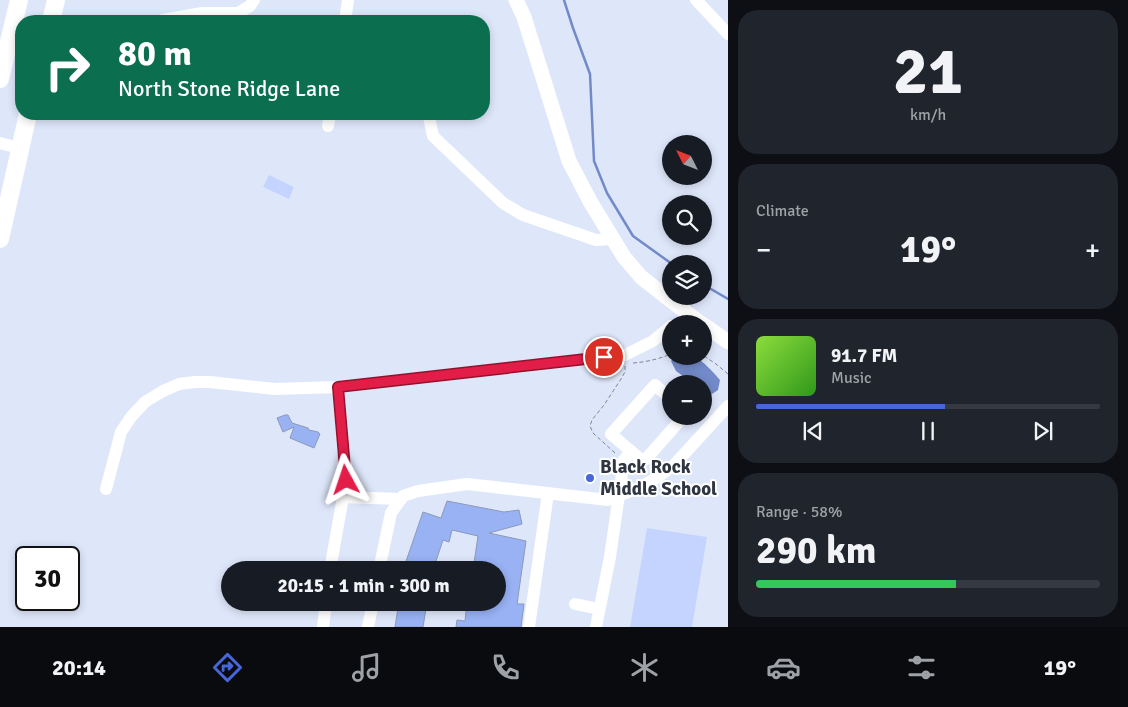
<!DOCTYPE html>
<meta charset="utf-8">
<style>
body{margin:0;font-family:Signika,sans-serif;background:#20242c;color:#f1f3f6;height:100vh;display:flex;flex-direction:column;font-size:19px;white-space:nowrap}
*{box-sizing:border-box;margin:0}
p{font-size:16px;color:#9ea1a6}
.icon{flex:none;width:28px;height:28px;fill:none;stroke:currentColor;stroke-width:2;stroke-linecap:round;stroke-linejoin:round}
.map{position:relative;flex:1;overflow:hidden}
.panel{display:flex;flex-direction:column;gap:10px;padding:10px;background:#0d0f14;width:400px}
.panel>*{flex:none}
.hud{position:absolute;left:15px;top:15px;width:475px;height:105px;border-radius:20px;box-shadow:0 2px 8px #0003;background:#0b6e4f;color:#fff;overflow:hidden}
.needle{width:32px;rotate:312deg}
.tools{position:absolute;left:662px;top:135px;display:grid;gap:10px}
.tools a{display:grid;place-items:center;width:50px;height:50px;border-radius:50%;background:#171b24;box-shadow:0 2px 8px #0003;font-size:25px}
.speed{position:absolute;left:15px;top:546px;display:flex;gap:10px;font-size:25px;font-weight:700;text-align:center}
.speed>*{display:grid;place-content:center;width:65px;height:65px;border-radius:50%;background:#171b24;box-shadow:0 2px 8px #0003;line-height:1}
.speed .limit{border:2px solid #111;border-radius:8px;background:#fff;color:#111}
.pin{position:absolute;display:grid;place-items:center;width:42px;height:42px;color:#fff;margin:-21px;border:2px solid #fff;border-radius:50%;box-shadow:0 1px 5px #0007}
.me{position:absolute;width:55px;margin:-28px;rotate:355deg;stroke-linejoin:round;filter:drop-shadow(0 0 4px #0008)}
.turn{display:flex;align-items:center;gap:18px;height:105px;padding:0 20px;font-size:22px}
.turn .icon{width:65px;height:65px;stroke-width:2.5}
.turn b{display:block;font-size:35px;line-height:42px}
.big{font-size:38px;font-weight:700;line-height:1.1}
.panel .widget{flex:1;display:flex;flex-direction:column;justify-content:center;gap:8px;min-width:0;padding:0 18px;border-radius:20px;background:#20242c}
.panel .dial{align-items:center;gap:0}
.dial b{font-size:65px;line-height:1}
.song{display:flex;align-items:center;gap:15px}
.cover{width:60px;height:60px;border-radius:8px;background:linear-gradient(135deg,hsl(90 70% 55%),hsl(110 70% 35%))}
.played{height:5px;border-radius:2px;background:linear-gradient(90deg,#4666d9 55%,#363941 55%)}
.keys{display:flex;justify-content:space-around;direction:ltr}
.heat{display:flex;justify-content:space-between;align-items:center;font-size:28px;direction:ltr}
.charge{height:8px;border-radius:4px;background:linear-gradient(90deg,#34c759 58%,#363941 0)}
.trip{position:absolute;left:221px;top:561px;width:285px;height:50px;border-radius:25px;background:#171b24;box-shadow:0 2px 8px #0003;font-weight:700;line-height:50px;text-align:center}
.tabs{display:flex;height:80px;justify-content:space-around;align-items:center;background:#090b0e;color:#9ea1a6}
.tabs .icon{width:35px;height:35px}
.tabs .selected{color:#4666d9}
.tabs b{font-size:22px;color:#f1f3f6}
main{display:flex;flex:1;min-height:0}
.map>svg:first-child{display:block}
</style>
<main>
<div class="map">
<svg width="728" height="627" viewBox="0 0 728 627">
<rect width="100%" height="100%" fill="#dee7fa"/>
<g fill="#c4d4fe">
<path d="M269,175l25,12 -5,12 -26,-12z"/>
<path d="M647,528l60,9 -15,90h-62z"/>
</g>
<path fill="#728ac9" d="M675,356c5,0 12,-1 17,0 9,2 22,17 28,24l-2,10 -9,6 -5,-4v-8h-10l-18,-13 -5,-10z"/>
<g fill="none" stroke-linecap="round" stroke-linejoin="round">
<g stroke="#728ac9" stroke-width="2.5">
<path d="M564,0l9,28 17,46 4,87 13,32 26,43 39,28"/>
<path d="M704,285l24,14"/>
</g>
</g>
<g fill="#98b2f4" stroke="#8c99b7">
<path d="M285,415h3l4,8 16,5 1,2 9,2 2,2 -6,14 -24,-10 4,-11 -11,5 -6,-14z"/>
<path d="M447,501l57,11 15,-2 3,14 -33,9 37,8 -9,63h7l-3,23h-65l1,-7 8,1 2,-19h31v-32h-25l5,-34 -26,-6 -3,12 -6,-2 -10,30h-30l20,-58 18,6z"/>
<path d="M399,602h28l-4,25h-28z"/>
</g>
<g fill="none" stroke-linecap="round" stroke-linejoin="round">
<g stroke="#7f8695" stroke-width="1" stroke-dasharray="4 2.5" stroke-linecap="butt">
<path d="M704,356l12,8 12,10"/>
<path d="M633,363c13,-1 26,-4 38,-9"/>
<path d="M615,453l-22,-20 -3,-7 2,-6 12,-15 17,-26 4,-7v-7"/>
</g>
<g stroke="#fff" stroke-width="12">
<path d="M696,0l32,34"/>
<path d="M159,21l4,-1 39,-7h36l12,-7 4,-6"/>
<path d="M345,21l3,-21"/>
<path d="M430,114l-1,3 4,19 70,67 20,12 73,25 16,-1"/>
<path d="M328,126l2,-12"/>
<path d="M0,143l19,5"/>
<path d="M671,399l-16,-14 -44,49 29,25h6l38,-43"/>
<path d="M106,489l15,-57 10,-15 14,-15 18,-11 16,-7 16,-2h15l65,7 63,-2 287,-32 28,-14 18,-15"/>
<path d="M343,497l58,2"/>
<path d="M330,570l16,-90 -8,-93"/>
<path d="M379,570l12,-57 12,-17 15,-5 49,-7 141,16 33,-13 17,-10 16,-12 54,-59"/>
<path d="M575,604l24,5"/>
<path d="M323,627l3,-25"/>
<path d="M368,627l5,-25"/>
<path d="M529,627l19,-134"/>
<path d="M596,627l14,-70 14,-97 7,-9"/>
</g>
<g stroke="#fff" stroke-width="15">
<path d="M516,0l8,17 45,144 22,42 33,54 17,20 46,36 15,11"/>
<path d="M704,325l24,17"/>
</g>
<g stroke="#fff" stroke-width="18">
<path d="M51,21l5,-21"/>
<path d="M0,79l19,-79"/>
<path d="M0,239l28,-125"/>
</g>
</g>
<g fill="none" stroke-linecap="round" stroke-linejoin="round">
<g stroke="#92132f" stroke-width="12">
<path id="route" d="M346,480l-8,-93 266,-30"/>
</g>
<use href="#route" stroke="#e11d48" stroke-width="9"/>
</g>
<circle fill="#4666d9" stroke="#fff" stroke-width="2" cx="590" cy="478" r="5"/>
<g text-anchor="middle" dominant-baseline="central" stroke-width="4" stroke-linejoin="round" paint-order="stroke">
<g font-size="19" font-weight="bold" fill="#303542" stroke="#fff" text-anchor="start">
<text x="600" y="467">Black Rock<tspan x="600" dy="22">Middle School</tspan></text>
</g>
</g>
</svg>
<div class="tools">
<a><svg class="needle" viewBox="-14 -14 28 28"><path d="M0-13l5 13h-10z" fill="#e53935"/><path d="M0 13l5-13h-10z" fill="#9ea1a6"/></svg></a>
<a><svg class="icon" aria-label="search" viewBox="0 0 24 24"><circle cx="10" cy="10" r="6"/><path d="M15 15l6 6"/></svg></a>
<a><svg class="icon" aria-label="layers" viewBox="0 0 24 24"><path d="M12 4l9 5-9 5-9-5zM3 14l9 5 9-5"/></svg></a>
<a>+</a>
<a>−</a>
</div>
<div class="speed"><div class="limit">30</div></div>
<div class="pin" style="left:604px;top:357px;background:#d93025"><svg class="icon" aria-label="arrive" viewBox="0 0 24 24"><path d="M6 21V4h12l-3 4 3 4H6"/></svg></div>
<svg class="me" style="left:346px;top:480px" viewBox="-20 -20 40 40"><path d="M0-17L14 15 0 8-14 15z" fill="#e11d48" stroke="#fff" stroke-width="4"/></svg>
<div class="trip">20:15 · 1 min · 300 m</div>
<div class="hud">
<div class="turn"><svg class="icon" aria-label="right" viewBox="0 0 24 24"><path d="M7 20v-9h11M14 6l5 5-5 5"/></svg><div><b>80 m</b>North Stone Ridge Lane</div></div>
</div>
</div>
<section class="panel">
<div class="widget dial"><b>21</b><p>km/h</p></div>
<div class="widget"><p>Climate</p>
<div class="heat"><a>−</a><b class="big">19°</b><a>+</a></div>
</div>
<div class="widget">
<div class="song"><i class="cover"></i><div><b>91.7 FM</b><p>Music</p></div></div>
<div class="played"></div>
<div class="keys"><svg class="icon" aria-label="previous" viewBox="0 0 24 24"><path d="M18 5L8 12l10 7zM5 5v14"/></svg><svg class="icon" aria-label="pause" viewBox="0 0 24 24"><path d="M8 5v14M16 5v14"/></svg><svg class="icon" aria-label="next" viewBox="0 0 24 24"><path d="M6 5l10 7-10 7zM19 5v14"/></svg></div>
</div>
<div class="widget"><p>Range · 58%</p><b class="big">290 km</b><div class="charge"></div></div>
</section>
</main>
<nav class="tabs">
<b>20:14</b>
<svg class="icon selected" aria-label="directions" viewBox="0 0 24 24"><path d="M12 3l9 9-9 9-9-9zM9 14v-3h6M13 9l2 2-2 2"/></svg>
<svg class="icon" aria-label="music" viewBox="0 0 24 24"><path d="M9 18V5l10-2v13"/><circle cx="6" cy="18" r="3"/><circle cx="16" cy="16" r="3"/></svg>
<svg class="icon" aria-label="phone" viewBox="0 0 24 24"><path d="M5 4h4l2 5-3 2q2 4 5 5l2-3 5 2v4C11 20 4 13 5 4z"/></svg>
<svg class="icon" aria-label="climate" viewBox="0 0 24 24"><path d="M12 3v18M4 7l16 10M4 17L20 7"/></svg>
<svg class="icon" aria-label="car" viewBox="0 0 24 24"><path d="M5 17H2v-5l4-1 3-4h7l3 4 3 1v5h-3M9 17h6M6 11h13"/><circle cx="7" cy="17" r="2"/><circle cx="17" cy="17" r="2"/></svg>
<svg class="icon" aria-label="filters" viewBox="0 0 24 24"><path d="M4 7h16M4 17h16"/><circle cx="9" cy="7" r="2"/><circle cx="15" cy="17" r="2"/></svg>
<b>19°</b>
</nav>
